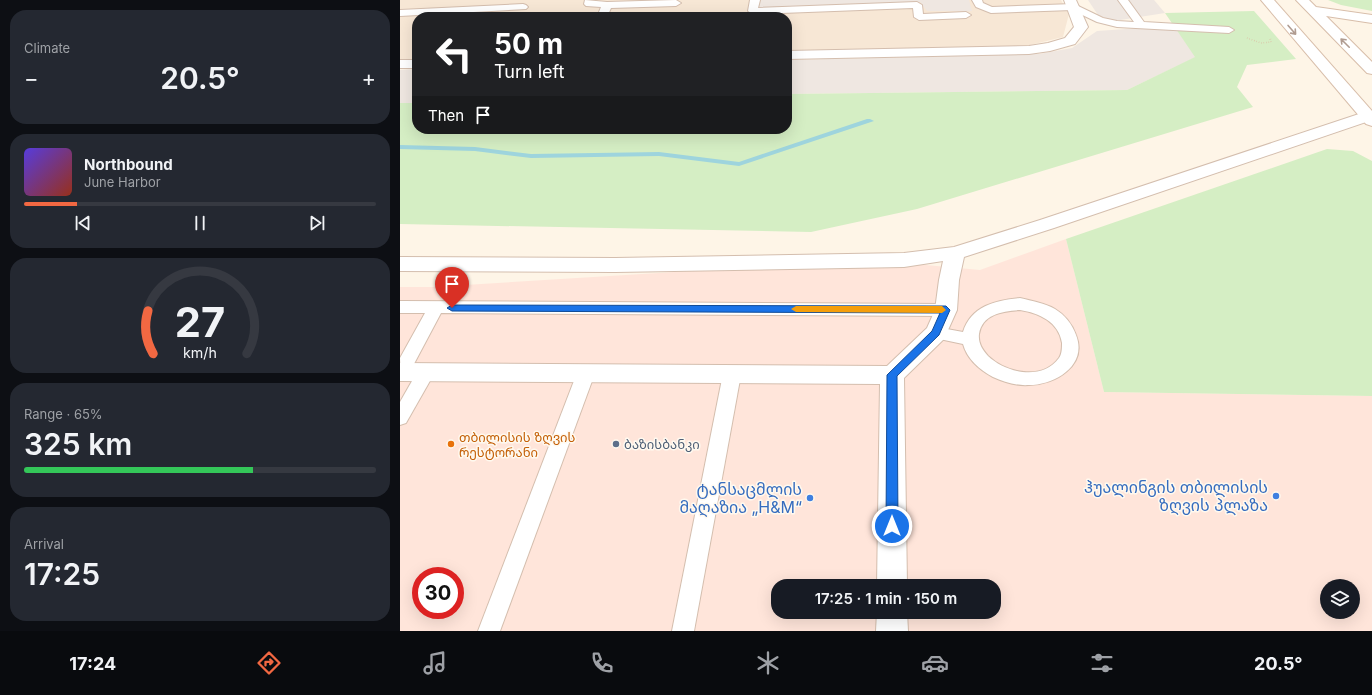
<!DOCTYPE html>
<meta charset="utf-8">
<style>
body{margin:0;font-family:Inter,"Noto Sans Georgian",sans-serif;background:#242831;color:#f1f3f6;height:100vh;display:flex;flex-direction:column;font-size:15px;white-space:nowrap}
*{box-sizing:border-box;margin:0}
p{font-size:13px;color:#9ea1a6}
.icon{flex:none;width:22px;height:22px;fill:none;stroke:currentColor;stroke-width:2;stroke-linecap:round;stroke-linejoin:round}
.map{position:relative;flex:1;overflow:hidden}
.details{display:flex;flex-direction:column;gap:10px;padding:10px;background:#0d0f14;width:400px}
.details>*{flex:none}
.hud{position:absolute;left:12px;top:12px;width:380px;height:122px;border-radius:16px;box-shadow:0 4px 16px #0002;background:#202124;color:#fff;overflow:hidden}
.buttons{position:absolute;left:920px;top:579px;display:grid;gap:8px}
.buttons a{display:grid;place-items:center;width:40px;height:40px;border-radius:50%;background:#171b24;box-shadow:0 4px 16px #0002;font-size:20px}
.speed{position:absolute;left:12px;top:567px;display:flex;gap:8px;font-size:20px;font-weight:700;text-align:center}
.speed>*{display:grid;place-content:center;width:52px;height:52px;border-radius:50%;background:#171b24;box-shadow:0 4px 16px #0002;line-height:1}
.speed .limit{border:6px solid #d22;background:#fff;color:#111}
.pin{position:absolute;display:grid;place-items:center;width:34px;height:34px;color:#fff;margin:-41px -17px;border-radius:50% 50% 50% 0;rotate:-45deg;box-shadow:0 0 4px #0007}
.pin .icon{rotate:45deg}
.me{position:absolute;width:44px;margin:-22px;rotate:0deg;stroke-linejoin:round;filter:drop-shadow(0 0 3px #0008)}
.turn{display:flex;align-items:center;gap:14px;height:84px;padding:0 16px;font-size:18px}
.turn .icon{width:52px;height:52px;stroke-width:2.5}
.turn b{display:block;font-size:28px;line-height:34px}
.then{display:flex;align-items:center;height:38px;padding:0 16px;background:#0003;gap:8px;font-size:15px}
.big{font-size:30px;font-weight:600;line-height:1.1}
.details .widget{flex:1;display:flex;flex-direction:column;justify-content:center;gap:6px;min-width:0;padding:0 14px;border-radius:16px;background:#242831}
.details .dial{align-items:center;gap:0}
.dial svg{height:104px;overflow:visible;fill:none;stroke:#363941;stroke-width:7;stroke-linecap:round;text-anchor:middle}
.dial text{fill:#f1f3f6;stroke:none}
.song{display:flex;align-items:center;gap:12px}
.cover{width:48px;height:48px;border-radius:6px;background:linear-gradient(135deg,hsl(250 70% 55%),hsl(10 70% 35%))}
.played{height:4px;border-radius:2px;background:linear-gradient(90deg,#f26842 15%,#363941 15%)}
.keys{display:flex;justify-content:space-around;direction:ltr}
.heat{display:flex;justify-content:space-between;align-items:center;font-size:22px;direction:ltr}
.charge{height:6px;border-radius:3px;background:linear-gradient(90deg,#34c759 65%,#363941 0)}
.trip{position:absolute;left:371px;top:579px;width:230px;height:40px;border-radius:16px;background:#171b24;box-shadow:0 4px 16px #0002;font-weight:600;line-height:40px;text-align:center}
.tabs{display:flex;height:64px;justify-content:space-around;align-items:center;background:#090b0e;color:#9ea1a6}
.tabs .icon{width:28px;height:28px}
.tabs .on{color:#f26842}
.tabs b{font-size:18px;color:#f1f3f6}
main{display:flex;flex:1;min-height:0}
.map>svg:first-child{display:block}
</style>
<main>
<section class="details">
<div class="widget"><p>Climate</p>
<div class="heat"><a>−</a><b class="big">20.5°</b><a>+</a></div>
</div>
<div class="widget">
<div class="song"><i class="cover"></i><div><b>Northbound</b><p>June Harbor</p></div></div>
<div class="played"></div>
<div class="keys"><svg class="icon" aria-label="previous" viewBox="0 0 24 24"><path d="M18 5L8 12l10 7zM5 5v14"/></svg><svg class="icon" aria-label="pause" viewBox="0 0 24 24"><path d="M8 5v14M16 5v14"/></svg><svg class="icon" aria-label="next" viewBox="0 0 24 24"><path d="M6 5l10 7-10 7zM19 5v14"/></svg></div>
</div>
<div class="widget dial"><svg viewBox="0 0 100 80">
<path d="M14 69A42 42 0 1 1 86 69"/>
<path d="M14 69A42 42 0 0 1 10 36" stroke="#f26842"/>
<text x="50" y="56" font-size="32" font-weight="700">27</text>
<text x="50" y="72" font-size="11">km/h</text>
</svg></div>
<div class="widget"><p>Range · 65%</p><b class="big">325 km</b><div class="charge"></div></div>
<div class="widget"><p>Arrival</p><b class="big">17:25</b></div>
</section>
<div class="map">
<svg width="972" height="631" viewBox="0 0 972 631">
<rect width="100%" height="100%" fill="#fef5e7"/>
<path fill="#f7e7d5" d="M0,0h661l8,14 -6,23 -41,10 -235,5v-35h-370v42h-17z"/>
<path fill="#ffe5da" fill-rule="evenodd" d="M666,239l38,153 268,4v235h-972v-344h32l439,-27 109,10zM21,576h34v34h-34zM378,586h216v26h-216zM927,586h26v26h-26z"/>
<g fill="#efe7e1">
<path d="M358,0h211l3,11h-45l-7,-9 -162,7z"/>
<path d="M688,0h66l11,13 -51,8 -16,-6z"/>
<path d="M755,27l21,2 20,28 -69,33 -340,4v-34l252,-6 33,-6 25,-17z"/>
<path d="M17,69v34h-17v-33z"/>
</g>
<g fill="#d5eec4">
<path d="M928,0h44v11l-31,-6z"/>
<path d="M854,11l42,48 -49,6 -10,22 16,20 -336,102 -106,23 -411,-8v-121h17v26h370v-35l340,-4 68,-33 -30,-44z"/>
<path d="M927,149l26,2 19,10v235l-268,-4 -38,-153z"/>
</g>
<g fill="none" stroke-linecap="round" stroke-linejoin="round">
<path fill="#9ed4dd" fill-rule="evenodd" d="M467,119h3l4,2 -135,45 -80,-10 -128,2 -56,-7 -75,-2v-4l75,2 56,7 128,-2 80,10z"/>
<g stroke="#d4beae" stroke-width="2">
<g id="lane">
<path d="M185,0l22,2 69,-2 5,3 -5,3 -65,2 -4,9h-10l4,-10 -15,-1 -2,-2z"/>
<path d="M350,0h10l-2,8 159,-6 5,3 1,9 43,-2 5,3 -5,3 -47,2 -5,-3 -1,-9 -160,6 -5,-3z"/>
<path d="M572,0h10l1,3 9,4 82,-3 29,14 14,3 17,1 -16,-22h10l16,22 85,5 5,3 -5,3 -112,-6 -20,-5 -25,-12 -81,3 -15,-6z"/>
<path d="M123,4l3,1 2,2 -2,2 -126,7v-6z"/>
<path d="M620,298c12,3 25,5 35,11 10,6 17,15 21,26 12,30 -21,50 -47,50 -12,1 -25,-3 -36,-8 -13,-7 -26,-18 -30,-33l-33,-7 -2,-4 2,-4 6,-2 27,5c8,-26 33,-32 57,-34zM620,310c19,3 39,12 42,33 0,5 0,11 -3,15 -17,23 -53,15 -71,-2 -6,-7 -10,-13 -9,-22 3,-20 24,-23 41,-24z"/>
<path d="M0,301l546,3 6,2 2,4 -2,4 -6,2 -505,-3 -34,64 -6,2 -1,-21 25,-45h-25z"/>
<path d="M26,365l6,2 3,5 -29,51 -6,2v-23l20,-35z"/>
<path d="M186,366l6,2 3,5 -95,258h-22l99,-258 3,-5z"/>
<path d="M332,367l6,2 3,5 -47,257h-22l51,-257 3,-5z"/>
</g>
</g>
<g stroke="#d4beae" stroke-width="2">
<g id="street">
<path d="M664,0h12l12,27 -13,17 -25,7 -21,3 -242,5v-8l242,-5 19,-3 17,-5 9,-11z"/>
<rect x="0" y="60" width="17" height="8"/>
<path d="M968,111l4,1v8l-318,108 -90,29 -5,23 -2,30 -13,29 -40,39 3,208h-30l3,-202 -480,-3v-18l487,3 40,-38 8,-18 4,-30 4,-19 -39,6 -289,5 -215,-1v-14l215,1 289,-5 50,-6 86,-27z"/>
<path d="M477,612h30l1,19h-32z"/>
</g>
</g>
<g stroke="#d8beaa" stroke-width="2">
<g id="secondary">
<path d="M861,0h13l98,111v15l-6,-2z"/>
<path d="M896,0h13l7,7 56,8v8l-46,-7 46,46v12l-5,-1z"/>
</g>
</g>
<path stroke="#dcb69e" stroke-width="1.5" stroke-dasharray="0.5 2" stroke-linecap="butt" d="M847,38l14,5 10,-1 -1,-3h2"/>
<use href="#lane" fill="#fff" fill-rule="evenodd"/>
<use href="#street" fill="#fff" fill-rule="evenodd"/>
<use href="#secondary" fill="#fff" fill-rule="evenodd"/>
</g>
<defs><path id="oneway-shaft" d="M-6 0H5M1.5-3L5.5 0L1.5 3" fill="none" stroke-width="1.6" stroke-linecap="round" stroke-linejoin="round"/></defs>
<g stroke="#b09c91">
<use href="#oneway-shaft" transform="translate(892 30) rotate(49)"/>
<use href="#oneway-shaft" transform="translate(945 43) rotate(-135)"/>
</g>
<path fill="#1a73e8" stroke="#114b97" d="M52,305l494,1 4,4 -11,25 -42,41 1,150 -2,3 -4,2 -4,-2 -2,-3 1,-151 45,-44 8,-18 -488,-2 -5,-3z"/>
<path fill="#f59e0b" d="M396,306h146l4,4 -4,3 -146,-1 -5,-3z"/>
<circle fill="#e8710a" stroke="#fff9ef" stroke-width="1.5" cx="51" cy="444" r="4"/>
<circle fill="#5c6f8a" stroke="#fff9ef" stroke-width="1.5" cx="216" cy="444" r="4"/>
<g fill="#3f7fe0" stroke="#fff9ef" stroke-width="1.5">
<circle cx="876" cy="496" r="4"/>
<circle cx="410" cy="498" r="4"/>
</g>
<g text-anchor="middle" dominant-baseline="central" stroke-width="3" stroke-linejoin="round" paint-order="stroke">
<g font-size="13" fill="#c56008" stroke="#fff9ef" text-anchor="start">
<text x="59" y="437">თბილისის ზღვის<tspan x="59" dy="15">რესტორანი</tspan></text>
</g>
<g font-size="13" fill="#4e5e75" stroke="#fff9ef" text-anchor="start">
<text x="224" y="444">ბაზისბანკი</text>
</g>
<g font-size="16" fill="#366cbe" stroke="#fff9ef" text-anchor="end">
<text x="868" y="487">ჰუალინგის თბილისის<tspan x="868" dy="18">ზღვის პლაზა</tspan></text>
<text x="402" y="489">ტანსაცმლის<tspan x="402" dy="18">მაღაზია „H&amp;M“</tspan></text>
</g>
</g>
</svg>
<div class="buttons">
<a><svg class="icon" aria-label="layers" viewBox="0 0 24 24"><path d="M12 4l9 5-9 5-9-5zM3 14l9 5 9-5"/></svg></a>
</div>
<div class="speed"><div class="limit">30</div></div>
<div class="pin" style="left:52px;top:308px;background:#d93025"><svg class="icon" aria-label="arrive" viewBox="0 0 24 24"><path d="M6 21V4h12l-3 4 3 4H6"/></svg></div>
<svg class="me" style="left:492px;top:526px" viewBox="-20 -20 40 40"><circle r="17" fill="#1a73e8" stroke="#fff" stroke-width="3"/><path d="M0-11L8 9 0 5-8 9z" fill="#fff"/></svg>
<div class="trip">17:25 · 1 min · 150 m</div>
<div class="hud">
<div class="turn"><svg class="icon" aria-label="left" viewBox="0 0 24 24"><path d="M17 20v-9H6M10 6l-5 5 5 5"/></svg><div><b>50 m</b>Turn left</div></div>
<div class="then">Then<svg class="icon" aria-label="arrive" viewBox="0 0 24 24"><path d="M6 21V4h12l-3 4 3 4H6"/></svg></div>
</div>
</div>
</main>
<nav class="tabs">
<b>17:24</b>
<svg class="icon on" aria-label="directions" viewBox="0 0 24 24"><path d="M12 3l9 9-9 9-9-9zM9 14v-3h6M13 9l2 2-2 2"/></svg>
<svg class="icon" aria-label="music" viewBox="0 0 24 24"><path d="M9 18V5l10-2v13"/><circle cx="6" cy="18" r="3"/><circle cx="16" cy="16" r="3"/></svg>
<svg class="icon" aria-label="phone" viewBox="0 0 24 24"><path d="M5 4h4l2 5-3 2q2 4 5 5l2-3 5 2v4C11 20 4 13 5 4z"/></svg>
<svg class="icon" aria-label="climate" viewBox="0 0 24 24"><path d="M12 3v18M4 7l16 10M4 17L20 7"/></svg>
<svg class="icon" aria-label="car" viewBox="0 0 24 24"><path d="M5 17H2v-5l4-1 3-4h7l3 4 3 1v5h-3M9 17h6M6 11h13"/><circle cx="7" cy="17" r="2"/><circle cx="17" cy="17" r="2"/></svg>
<svg class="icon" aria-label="filters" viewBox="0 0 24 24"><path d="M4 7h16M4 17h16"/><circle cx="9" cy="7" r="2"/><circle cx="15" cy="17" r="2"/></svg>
<b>20.5°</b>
</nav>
